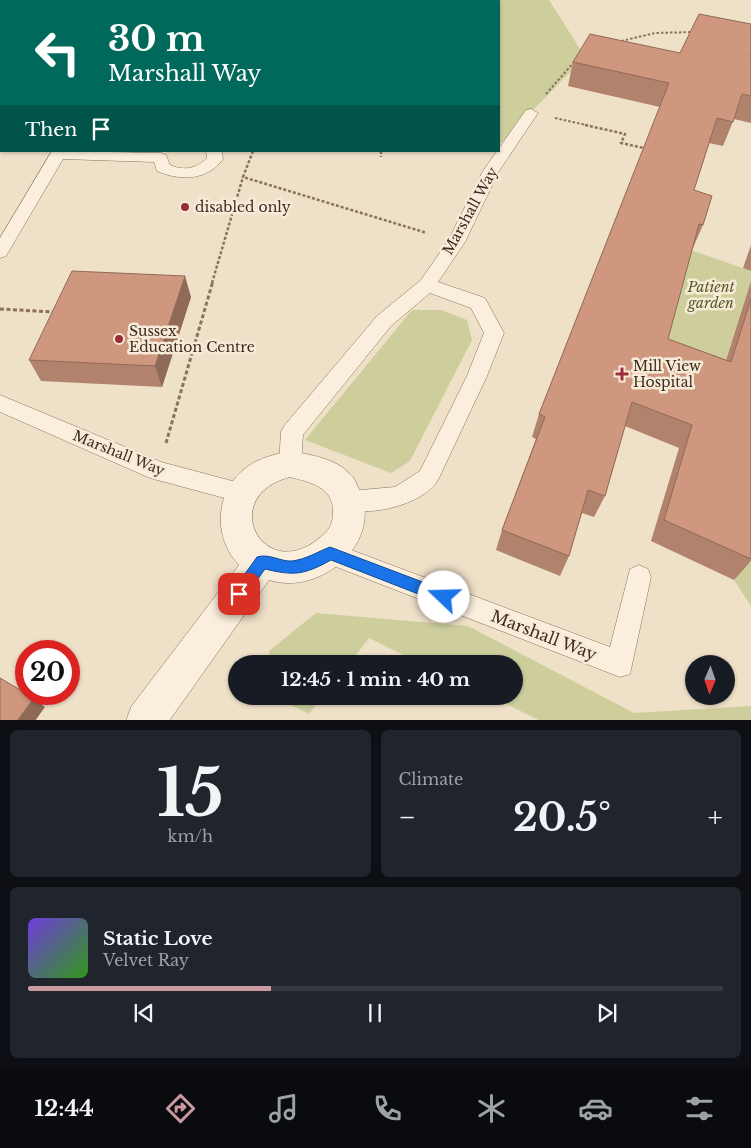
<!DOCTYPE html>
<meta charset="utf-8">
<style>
body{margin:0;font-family:"Libre Baskerville",serif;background:#20242c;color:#f1f3f6;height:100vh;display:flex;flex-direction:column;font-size:19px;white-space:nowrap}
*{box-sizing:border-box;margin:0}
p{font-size:16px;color:#9ea1a6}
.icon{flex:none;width:28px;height:28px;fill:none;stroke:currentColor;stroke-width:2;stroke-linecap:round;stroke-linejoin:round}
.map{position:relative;height:720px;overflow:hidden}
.details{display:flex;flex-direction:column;gap:10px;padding:10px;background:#0d0f14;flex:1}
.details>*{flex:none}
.hud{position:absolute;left:0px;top:0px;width:500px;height:152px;box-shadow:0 1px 4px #0004;background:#00695c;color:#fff;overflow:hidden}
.needle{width:32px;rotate:182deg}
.buttons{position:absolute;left:685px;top:655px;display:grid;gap:10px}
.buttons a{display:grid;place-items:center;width:50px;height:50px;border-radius:50%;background:#171b24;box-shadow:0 1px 4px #0004;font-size:25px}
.speed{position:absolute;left:15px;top:640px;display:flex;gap:10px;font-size:25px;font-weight:700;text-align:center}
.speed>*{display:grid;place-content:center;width:65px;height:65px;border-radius:50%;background:#171b24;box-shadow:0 1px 4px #0004;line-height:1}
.speed .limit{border:8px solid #d22;background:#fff;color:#111}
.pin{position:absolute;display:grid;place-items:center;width:42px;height:42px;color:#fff;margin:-21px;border-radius:10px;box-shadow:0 2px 8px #0006}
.me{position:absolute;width:55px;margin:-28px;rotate:291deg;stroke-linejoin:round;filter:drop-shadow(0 0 4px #0008)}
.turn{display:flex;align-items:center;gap:18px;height:105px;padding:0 25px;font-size:22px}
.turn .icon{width:65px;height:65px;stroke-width:2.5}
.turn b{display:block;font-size:35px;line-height:42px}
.then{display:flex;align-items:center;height:48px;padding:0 25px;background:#0003;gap:10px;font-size:19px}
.big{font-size:38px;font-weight:700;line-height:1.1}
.details .tile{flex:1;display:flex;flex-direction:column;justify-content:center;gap:8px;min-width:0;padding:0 18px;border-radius:8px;background:#20242c}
.details .dial{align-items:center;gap:0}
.dial b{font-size:65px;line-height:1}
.song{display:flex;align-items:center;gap:15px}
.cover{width:60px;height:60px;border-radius:8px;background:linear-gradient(135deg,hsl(260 70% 55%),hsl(110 70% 35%))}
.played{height:5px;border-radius:2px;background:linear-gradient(90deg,#cb99a0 35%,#363941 35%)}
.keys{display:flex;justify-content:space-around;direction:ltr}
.heat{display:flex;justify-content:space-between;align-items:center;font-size:28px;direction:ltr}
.details .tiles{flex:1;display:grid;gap:10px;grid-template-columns:1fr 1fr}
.tile:last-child{grid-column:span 2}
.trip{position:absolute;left:228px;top:655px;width:295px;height:50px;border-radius:25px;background:#171b24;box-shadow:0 1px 4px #0004;font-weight:700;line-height:50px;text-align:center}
.menu{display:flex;height:80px;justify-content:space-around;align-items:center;background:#090b0e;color:#9ea1a6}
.menu .icon{width:35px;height:35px}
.menu .active{color:#cb99a0}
.menu b{font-size:22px;color:#f1f3f6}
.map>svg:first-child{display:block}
</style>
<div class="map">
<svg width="751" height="721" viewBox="0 0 751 721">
<rect width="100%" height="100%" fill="#efe0c8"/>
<g fill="#cdce9c">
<path d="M343,0h206l36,57 -86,88v-144h-172z"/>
<path d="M688,249l63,22v10l-34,105 -60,-23z"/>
<path d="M412,310h29l26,10 5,20 -62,121 -19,12 -86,-33z"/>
<path d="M751,523v83l-17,-26z"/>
<path d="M316,613l152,13 166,87 117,-7v14h-212l-50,-24h25v-32h-92l-53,-26 -20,26h-79l-1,-13z"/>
<path d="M273,696h50l-14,18z"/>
</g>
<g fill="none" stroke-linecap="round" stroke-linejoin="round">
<g stroke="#8c715d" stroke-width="1">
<g id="lane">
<path d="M531,109l7,4 -39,58 -34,71 -27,40 47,16 19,35 -17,43 -48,102c-13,27 -72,40 -98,30l-4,-7 4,-7 8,-3 46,-4 25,-16 47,-95 17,-43 -13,-25 -41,-15 -39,33 -88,109 -2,29 -3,7 -8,3 -8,-3 -3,-7 2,-32 3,-6 93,-110 44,-36 27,-39 35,-70 43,-61z"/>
<path d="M52,151l109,2 5,2 4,10c14,6 26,4 37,-7l-1,-7h16l1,8c-16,22 -43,22 -66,12l-3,-9 -91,-3 -57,97 -6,2v-20z"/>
<path d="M0,395l161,67 90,24 4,7 -4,7 -8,3 -93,-25 -150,-66z"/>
<path d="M330,542l280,105 20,-78 9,-4 9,4 3,8 -21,97 -10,3 -299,-116 -3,-8 3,-8z"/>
</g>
</g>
<g stroke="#8c715d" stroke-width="1">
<path id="street" d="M290,451c21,4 45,7 60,23 4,3 6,9 8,13 28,53 -36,110 -89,93l-100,141h-43l5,-14 108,-142c-27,-28 -24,-75 8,-98 12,-9 29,-13 43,-16zM290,477c20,5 43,10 43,34 0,8 -1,15 -7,21 -59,60 -113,-35 -36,-55z"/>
</g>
<g stroke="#8c715d" stroke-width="2" stroke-dasharray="2.5 2" stroke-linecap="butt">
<path d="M617,42l38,-9 39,-1"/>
<path d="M546,94l29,-33"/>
<path d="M555,118l36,8"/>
</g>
<g stroke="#8c715d" stroke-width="2.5" stroke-dasharray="3 2" stroke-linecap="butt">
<path d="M585,125l40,9 -4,9 27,6"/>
<path d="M253,151l-10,26 184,56"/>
<path d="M381,151v6"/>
<path d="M212,283l31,-106"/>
</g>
<g stroke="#8c715d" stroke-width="3" stroke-dasharray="4 2.5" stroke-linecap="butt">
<path d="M0,309l54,3"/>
<path d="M166,443l47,-162"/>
</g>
<use href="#lane" fill="#faeedc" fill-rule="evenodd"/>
<use href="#street" fill="#faeedc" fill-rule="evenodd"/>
</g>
<g fill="#b1826c">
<path d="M160,0h57l-5,1h-51z"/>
<path d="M680,53l71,4v66l-17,-4 -11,27 -14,-3 -15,47 9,35 -11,25 -24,89 58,21 25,-79v280l-17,19 -83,-39 28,-93 -54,-22 -20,70 -11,21 -12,-4 -13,43 -9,20 -64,-26 6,-20 34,-91 -4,-2 7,-23 121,-307 -92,-21 5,-24z"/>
<path d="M751,245v26l-8,-3z"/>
<path d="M191,297l-29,90 -121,-6 -12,-21z"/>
</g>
<g fill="#906a58">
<path d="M169,0h48l-5,1h-43z"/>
<path d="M185,276l6,21 -29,90 -7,-21z"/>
<path d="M34,698l11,9 -10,14h-18z"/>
</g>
<g fill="#ce977e" stroke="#906a58">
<path d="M699,14l52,10v25l-1,8h1v39l-9,-2 -9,28 -16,-4 -23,72 18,6 -9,29 -4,-1 -31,115 63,23 20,-63v260l-87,-39 28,-95 -60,-23 -27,94 -17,-6 -19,66 -67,-26 43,-113 -6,-3 130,-331 -96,-21 17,-28 90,19z"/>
<path d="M72,271l113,5 -30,90 -126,-6z"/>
<path d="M0,678l34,20 -17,23h-17z"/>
</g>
<path fill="#1a73e8" stroke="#114b97" d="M330,547l119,45 2,5 -2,5 -5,2 -113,-44c-27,15 -37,16 -66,9l-21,29 -5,3 -5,-3 -3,-4 3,-5 23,-32c12,-4 24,5 35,4 15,-2 25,-9 38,-14z"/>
<g fill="#9c2c37" stroke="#f7ebd8" stroke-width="2">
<circle cx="185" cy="207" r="5"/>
<circle cx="119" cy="339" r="5"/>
<path d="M619.5 366.5h5v5h5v5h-5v5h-5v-5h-5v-5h5z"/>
</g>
<g text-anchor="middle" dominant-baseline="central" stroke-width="5" stroke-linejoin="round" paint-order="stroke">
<g font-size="14" fill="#3d2b20" stroke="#f7ebd8" text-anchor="start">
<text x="195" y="207">disabled only</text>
<text x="129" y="331">Sussex<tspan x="129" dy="16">Education Centre</tspan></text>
<text x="633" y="366">Mill View<tspan x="633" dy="16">Hospital</tspan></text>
</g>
<g font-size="14" fill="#3d2b20" stroke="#f7ebd8">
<text transform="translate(470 211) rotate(-61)">Marshall Way</text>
<text transform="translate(119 453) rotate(22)">Marshall Way</text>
</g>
<g font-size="14" font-style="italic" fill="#515927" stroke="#f7ebd8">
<text x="711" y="287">Patient<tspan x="711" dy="16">garden</tspan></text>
</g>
<g font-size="16" fill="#3d2b20" stroke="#f7ebd8">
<text transform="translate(544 635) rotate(21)">Marshall Way</text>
</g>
</g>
</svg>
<div class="buttons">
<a><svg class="needle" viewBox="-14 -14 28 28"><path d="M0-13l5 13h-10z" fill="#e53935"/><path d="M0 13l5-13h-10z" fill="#9ea1a6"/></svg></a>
</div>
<div class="speed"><div class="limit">20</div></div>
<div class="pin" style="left:239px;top:594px;background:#d93025"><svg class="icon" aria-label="arrive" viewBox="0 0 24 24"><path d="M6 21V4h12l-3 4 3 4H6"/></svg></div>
<svg class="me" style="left:444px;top:597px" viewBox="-20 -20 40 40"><circle r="19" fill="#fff"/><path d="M0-13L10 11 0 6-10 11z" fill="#1a73e8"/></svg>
<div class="trip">12:45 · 1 min · 40 m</div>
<div class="hud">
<div class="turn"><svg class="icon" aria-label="left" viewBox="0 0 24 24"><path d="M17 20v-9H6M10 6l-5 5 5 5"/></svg><div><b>30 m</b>Marshall Way</div></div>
<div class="then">Then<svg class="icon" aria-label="arrive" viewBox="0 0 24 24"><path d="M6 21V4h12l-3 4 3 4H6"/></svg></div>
</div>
</div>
<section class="details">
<div class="tiles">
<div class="tile dial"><b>15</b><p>km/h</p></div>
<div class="tile"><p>Climate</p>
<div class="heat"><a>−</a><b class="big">20.5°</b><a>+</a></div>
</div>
<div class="tile">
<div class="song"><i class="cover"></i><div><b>Static Love</b><p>Velvet Ray</p></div></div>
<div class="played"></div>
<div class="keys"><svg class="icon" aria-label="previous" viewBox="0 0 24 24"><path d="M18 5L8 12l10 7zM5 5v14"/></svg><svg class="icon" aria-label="pause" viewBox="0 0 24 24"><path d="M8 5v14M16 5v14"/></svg><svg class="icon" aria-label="next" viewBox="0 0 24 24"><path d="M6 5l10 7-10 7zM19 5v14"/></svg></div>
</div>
</div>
</section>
<nav class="menu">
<b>12:44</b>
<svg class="icon active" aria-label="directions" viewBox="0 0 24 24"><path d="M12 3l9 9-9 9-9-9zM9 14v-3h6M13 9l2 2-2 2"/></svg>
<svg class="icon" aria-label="music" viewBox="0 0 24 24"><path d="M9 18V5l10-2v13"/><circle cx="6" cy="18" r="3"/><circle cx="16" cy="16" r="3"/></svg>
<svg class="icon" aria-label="phone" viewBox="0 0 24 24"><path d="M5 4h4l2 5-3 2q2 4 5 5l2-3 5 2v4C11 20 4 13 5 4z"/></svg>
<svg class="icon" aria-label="climate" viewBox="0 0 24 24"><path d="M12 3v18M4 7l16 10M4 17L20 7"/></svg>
<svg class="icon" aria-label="car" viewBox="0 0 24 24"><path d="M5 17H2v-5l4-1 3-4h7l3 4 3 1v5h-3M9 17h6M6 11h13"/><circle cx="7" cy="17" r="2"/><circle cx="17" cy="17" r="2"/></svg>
<svg class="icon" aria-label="filters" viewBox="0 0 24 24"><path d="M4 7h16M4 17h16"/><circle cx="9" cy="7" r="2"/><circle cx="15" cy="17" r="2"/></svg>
</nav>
